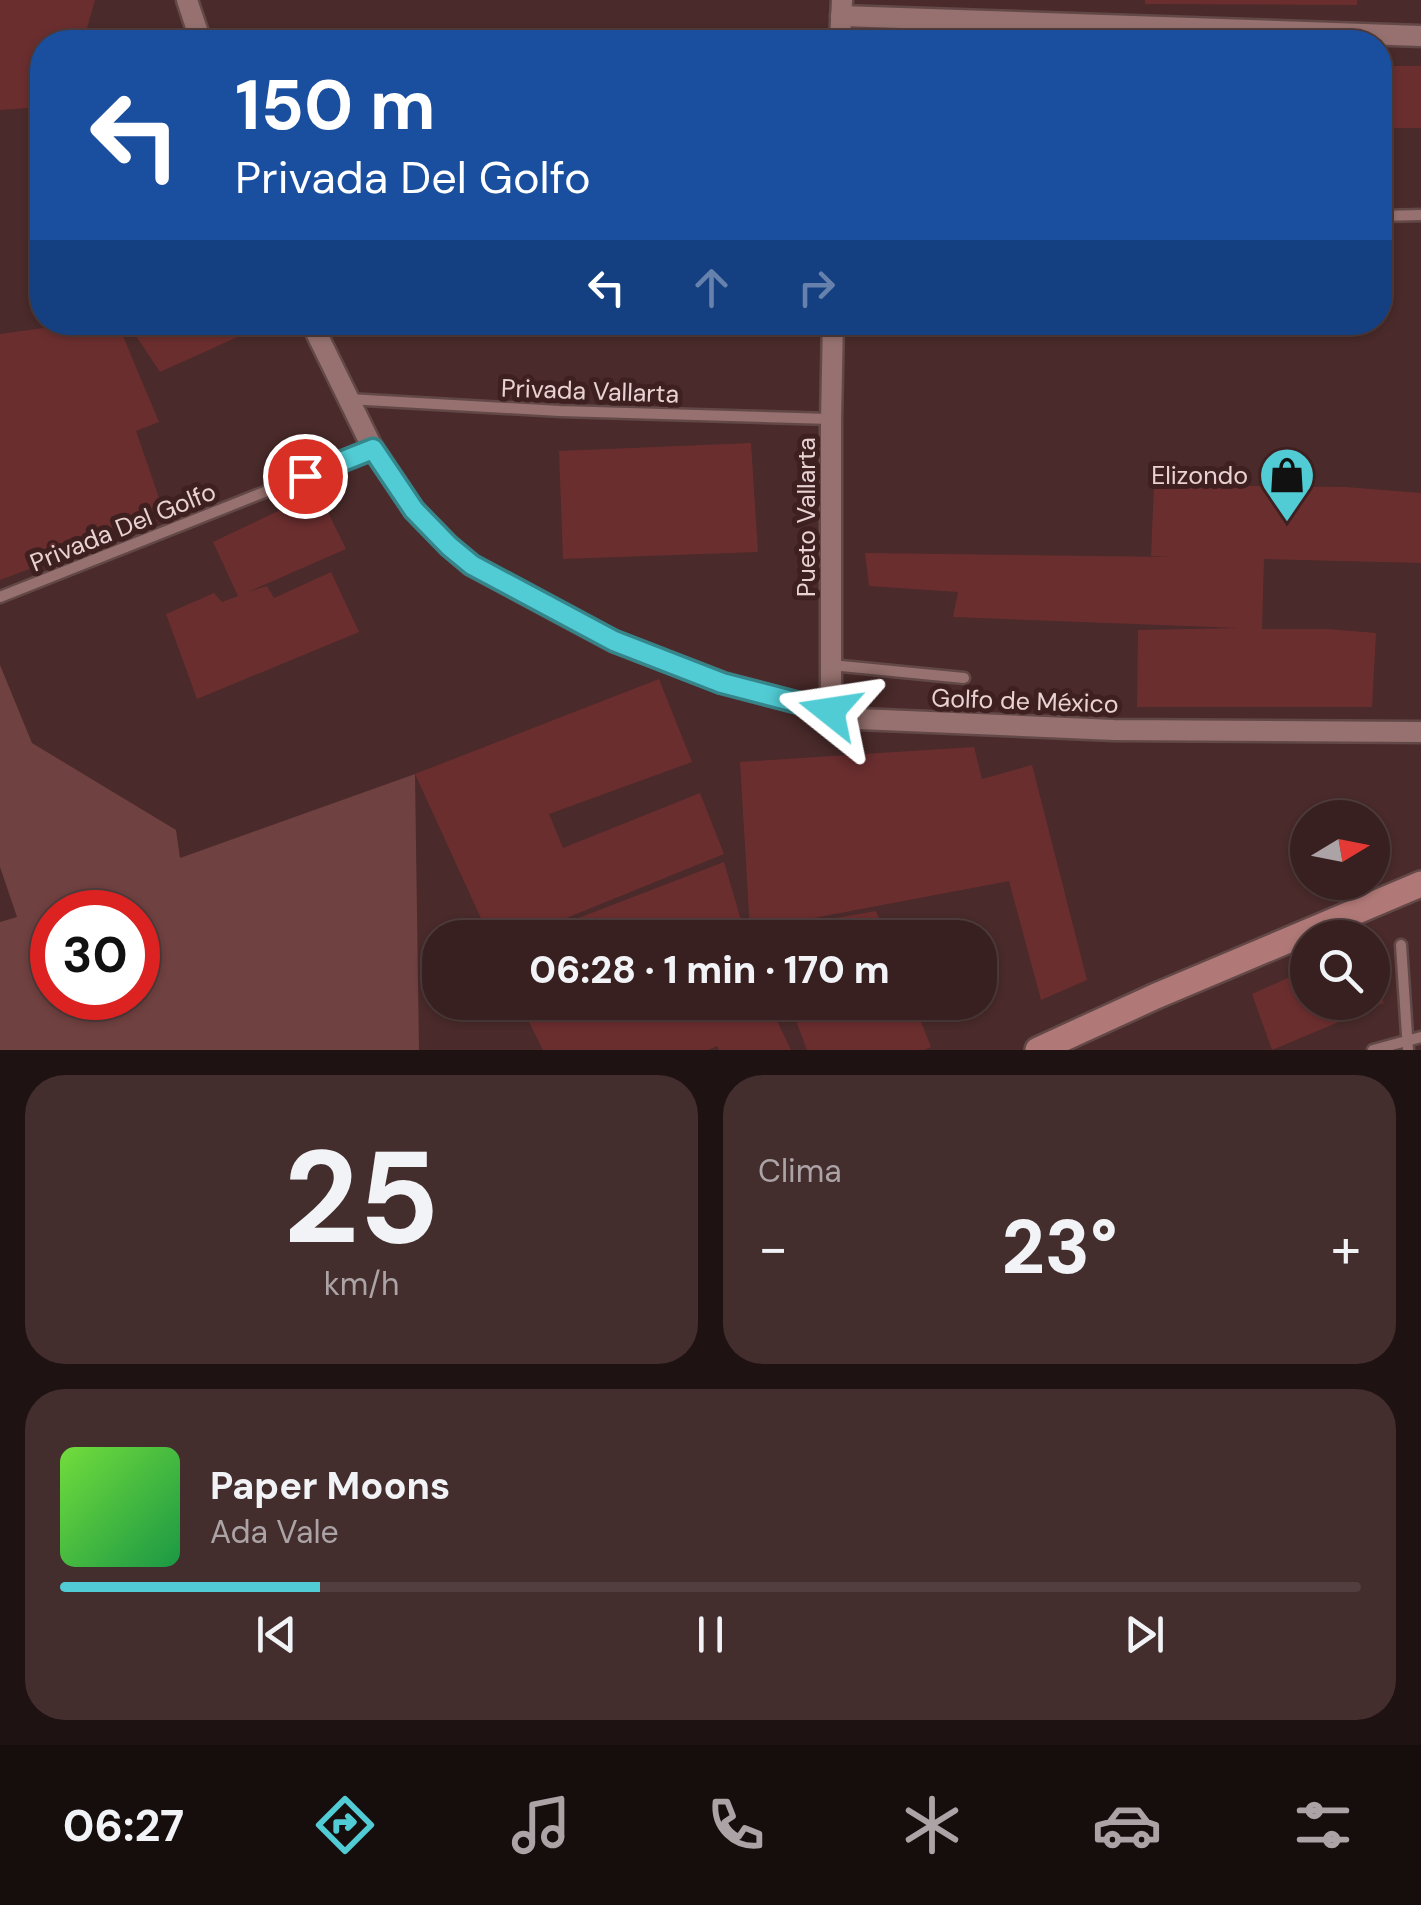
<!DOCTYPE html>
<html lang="es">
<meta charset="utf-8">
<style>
body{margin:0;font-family:"DM Sans",sans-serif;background:#432d2d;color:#f1f3f6;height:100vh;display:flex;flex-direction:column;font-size:38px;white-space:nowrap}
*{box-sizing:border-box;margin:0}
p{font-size:32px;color:#aba3a5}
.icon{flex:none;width:55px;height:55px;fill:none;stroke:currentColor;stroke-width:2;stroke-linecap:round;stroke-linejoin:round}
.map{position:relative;height:1050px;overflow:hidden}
.sheet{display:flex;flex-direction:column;gap:25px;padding:25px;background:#1f1212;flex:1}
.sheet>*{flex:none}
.top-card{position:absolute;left:30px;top:30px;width:1362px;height:305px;border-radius:40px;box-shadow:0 2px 8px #0004,0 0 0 2px #523e3e;background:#1a4fa0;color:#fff;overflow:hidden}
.needle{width:65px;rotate:80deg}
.buttons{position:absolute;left:1290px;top:800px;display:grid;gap:20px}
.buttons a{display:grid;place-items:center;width:100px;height:100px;border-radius:50%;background:#382020;box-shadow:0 2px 8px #0004,0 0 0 2px #523e3e;font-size:50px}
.speed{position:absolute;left:30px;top:890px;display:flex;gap:20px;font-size:50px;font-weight:700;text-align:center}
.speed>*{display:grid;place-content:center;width:130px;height:130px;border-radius:50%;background:#382020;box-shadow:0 2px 8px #0004,0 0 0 2px #523e3e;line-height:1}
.speed .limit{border:15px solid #d22;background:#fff;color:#111}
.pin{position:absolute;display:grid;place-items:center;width:85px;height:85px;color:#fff;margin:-42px;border:5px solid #fff;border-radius:50%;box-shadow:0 2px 10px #0007}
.me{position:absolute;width:110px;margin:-55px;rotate:285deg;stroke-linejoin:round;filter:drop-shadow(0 0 8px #0008)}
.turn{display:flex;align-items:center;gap:35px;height:210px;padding:0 40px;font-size:45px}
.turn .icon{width:130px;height:130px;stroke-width:2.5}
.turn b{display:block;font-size:70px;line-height:85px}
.lanes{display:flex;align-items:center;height:95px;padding:0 40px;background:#0003;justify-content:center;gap:50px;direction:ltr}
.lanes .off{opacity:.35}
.big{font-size:75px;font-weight:800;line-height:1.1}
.sheet .tile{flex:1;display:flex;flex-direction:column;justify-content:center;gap:15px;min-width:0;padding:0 35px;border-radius:40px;background:#432d2d}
.sheet .dial{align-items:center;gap:0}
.dial b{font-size:130px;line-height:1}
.song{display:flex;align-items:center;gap:30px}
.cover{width:120px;height:120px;border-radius:15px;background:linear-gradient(135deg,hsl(100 70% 55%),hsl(140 70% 35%))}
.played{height:10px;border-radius:5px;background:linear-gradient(90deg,#51ccd4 20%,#523e3e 20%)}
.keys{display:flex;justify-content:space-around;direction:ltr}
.heat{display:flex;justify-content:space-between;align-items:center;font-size:55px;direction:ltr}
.sheet .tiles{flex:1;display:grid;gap:25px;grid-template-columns:1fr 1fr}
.tile:last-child{grid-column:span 2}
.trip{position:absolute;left:422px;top:920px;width:575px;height:100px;border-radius:40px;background:#382020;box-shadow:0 2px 8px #0004,0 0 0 2px #523e3e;font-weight:800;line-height:100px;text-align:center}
.tabs{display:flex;height:160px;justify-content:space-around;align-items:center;background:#160d0d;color:#aba3a5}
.tabs .icon{width:70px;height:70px}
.tabs .selected{color:#51ccd4}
.tabs b{font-size:45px;color:#f1f3f6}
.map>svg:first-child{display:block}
</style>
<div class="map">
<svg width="1421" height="1050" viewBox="0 0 1421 1050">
<rect width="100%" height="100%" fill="#4a2a2a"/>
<path fill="#6f4140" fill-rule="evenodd" d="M0,665l32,78 144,87 4,28 235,-84 4,276h-419v-128l17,-5 -17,-50zM52,912h86v86h-86z"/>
<g fill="#6b2e2f">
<path d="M0,0h95l-12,42h-41v65l-42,3z"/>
<path d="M1145,0h212v5l-212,-1z"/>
<rect x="1380" y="66" width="41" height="62"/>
<path d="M88,322h29l42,100 -23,9 30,87 -166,62v-246z"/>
<path d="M127,322h123l3,8 -93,42z"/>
<path d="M751,443l7,109 -195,7 -4,-108z"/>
<path d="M1154,485l192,2 75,6v70l-157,-4 -2,70h66l48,4 -4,74h-235l1,-77 101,-2 -286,-11 5,-25 -89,-6 -4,-33 305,4 -19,-1z"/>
<path d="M318,492l28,57 -98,43 19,-6 7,12 57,-26 28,60 -162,67 -31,-85 48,-21 8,9 16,-6 -25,-54z"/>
<path d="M659,679l33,83 -143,52 14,34 137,-55 24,61 -207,84h-27l-75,-164z"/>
<path d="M974,747l8,32 50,-14 55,215 -46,20 -32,-119 -259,49 -10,-168z"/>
<path d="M724,862l21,72 131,-23 11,27 -358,-1z"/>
<path d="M1308,969v33h64l1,-26 11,27 -112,47 -20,-56z"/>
<path d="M519,1002h249l23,48h-72l-2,-4 -9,4h-165z"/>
<path d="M789,1002h124l18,45 -7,3h-117z"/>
</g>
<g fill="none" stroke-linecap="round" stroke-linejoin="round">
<g stroke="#634848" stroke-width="15">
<g id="lane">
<path d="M1380,216l41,-1"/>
<path d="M287,322l28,7"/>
<path d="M348,399l212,12 271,8"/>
<path d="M0,597l373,-148"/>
<path d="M831,665l133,13"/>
<path d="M1401,945l7,105"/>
<path d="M1373,1050l48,-13"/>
</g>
</g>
<g stroke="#634848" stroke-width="25">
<g id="street">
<path d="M187,0l14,42"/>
<path d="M841,16l580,20"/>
<path d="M840,42l2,-42"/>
<path d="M311,322l62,127 41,61 35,36 22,19 142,76 110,42 136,36 255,11 307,2"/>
<path d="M831,711v-292l2,-97"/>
</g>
</g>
<g stroke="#634848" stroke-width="30">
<path id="secondary" d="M1038,1050l118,-54 265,-112"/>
</g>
<use href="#lane" stroke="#96716f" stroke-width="10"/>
<use href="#street" stroke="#96716f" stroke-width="20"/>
<use href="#secondary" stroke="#b07977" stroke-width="25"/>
</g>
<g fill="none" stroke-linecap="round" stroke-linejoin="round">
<g stroke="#35858a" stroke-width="25">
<path id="route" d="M305,476l68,-27 41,61 35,36 23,19 142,76 108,42 108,28"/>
</g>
<use href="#route" stroke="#51ccd4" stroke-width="18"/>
</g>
<defs>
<g id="shop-pin" transform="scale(2.875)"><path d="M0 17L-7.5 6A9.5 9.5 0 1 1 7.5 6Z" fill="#51ccd4" stroke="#3f2020"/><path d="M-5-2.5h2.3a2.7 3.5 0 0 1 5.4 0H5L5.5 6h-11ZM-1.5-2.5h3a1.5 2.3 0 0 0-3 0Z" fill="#111"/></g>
</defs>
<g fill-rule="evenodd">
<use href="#shop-pin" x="1287" y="475"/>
</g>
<g text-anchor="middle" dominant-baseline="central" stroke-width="10" stroke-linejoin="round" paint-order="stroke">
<g font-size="25" fill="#e8d3d2" stroke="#3f2020">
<text transform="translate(590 391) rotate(2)">Privada Vallarta</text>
<text transform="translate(806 517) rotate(-90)">Pueto Vallarta</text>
<text transform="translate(123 527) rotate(-22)">Privada Del Golfo</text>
<text transform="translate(1025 701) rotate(2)">Golfo de México</text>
</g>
<g font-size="25" fill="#e8d3d2" stroke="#3f2020" text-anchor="end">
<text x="1248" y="475">Elizondo</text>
</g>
</g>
</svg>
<div class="buttons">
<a><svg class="needle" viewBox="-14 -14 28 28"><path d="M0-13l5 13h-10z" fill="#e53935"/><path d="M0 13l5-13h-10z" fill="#aba3a5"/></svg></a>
<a><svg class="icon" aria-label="search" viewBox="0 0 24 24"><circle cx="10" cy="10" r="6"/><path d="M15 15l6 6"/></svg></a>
</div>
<div class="speed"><div class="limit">30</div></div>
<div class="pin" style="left:305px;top:476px;background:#d93025"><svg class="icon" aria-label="arrive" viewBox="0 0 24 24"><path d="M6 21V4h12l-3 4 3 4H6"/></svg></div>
<svg class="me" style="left:830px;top:711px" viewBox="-20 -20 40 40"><path d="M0-17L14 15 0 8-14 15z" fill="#51ccd4" stroke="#fff" stroke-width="4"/></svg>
<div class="trip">06:28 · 1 min · 170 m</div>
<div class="top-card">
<div class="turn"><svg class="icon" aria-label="left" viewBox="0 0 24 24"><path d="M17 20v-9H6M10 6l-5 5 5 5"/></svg><div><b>150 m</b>Privada Del Golfo</div></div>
<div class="lanes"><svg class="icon" aria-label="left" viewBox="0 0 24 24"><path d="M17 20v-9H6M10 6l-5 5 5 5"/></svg><svg class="icon off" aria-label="ahead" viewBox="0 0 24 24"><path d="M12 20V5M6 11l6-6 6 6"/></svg><svg class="icon off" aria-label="right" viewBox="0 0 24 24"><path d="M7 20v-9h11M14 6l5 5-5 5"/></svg></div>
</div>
</div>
<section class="sheet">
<div class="tiles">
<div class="tile dial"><b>25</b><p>km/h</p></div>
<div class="tile"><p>Clima</p>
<div class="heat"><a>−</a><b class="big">23°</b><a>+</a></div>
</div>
<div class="tile">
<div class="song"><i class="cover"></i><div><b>Paper Moons</b><p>Ada Vale</p></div></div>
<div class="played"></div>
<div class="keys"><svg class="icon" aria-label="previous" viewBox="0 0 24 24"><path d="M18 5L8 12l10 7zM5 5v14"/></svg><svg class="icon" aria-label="pause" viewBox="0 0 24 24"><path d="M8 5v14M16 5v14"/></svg><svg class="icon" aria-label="next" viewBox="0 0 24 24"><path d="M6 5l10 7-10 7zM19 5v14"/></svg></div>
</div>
</div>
</section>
<nav class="tabs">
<b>06:27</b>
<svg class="icon selected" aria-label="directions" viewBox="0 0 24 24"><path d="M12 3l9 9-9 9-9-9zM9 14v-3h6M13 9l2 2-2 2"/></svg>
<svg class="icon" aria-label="music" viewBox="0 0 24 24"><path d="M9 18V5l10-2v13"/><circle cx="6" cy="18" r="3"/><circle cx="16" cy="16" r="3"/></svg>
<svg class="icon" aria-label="phone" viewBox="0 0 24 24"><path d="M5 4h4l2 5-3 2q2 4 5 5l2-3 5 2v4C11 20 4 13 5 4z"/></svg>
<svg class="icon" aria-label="climate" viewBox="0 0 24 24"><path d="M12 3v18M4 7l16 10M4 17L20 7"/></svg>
<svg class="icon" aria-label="car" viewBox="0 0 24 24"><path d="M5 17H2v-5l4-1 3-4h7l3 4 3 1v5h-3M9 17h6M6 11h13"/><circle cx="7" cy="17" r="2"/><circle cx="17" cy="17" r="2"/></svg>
<svg class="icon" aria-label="filters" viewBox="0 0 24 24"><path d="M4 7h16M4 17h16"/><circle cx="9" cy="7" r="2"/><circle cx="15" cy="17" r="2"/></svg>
</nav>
